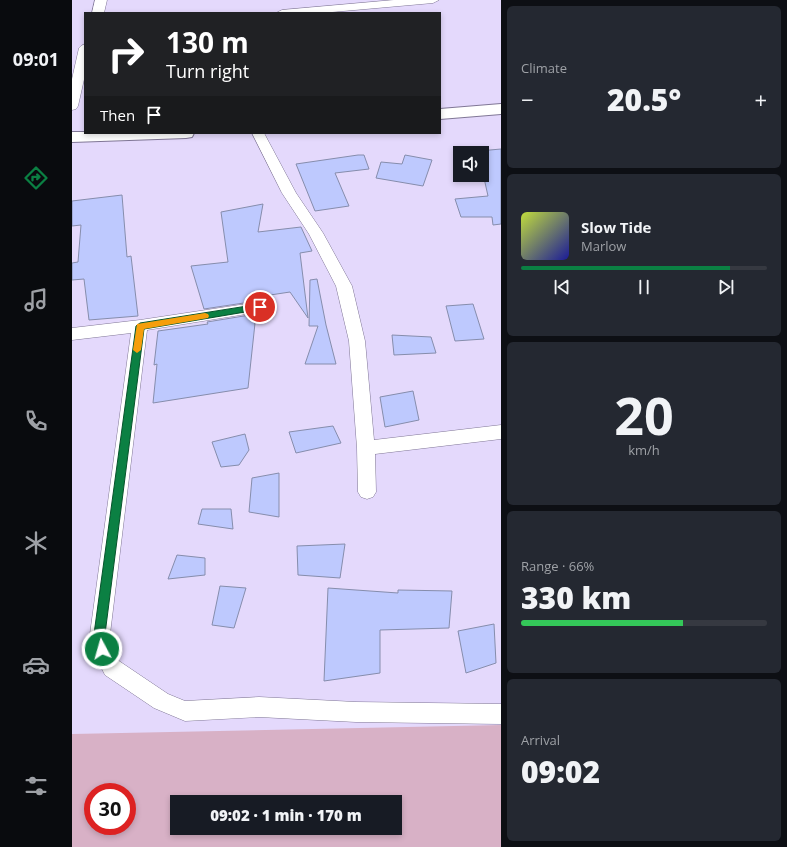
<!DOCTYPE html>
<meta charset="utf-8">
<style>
body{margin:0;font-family:"Open Sans",sans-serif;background:#242831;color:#f1f3f6;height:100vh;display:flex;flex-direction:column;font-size:15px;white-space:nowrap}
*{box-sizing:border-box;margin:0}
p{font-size:13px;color:#9ea1a6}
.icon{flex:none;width:22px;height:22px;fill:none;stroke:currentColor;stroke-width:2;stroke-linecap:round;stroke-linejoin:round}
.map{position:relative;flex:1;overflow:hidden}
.drawer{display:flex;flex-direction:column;gap:6px;padding:6px;background:#0d0f14;width:286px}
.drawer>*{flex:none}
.guide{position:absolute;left:12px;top:12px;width:357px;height:122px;border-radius:0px;box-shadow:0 2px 6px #0003;background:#202124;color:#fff;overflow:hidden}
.controls{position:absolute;left:381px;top:146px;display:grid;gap:8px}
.controls a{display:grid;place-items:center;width:36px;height:36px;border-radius:0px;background:#171b24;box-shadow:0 2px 6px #0003;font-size:20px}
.speed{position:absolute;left:12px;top:783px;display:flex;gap:8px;font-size:20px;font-weight:700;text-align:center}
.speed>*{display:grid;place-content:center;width:52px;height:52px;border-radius:50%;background:#171b24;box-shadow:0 2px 6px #0003;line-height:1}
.speed .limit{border:6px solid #d22;background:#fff;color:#111}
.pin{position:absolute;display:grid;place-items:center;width:34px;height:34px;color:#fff;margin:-17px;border:2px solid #fff;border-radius:50%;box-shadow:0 1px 4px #0007}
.me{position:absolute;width:44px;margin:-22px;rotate:354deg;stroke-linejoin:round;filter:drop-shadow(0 0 3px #0008)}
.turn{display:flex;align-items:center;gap:14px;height:84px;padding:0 16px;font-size:18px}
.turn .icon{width:52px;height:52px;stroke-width:2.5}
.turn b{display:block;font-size:28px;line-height:34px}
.then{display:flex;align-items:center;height:38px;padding:0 16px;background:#0003;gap:8px;font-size:15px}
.big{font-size:30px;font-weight:800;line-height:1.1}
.drawer .card{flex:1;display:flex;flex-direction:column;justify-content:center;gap:6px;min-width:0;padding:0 14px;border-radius:6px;background:#242831}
.drawer .dial{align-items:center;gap:0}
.dial b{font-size:52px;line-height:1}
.song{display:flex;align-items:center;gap:12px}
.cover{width:48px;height:48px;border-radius:6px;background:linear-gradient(135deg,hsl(70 70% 55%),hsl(240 70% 35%))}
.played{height:4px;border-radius:2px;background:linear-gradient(90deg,#0b8043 85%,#363941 85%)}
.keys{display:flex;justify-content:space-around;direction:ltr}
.heat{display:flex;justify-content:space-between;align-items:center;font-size:22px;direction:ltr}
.charge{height:6px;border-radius:3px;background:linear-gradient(90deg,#34c759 66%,#363941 0)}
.trip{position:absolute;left:98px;top:795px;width:232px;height:40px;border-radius:0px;background:#171b24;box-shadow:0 2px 6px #0003;font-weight:800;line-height:40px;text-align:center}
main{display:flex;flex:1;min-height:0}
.dock{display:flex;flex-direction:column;width:72px;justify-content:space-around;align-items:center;background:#090b0e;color:#9ea1a6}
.dock .icon{width:28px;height:28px}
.dock .on{color:#0b8043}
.dock b{font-size:18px;color:#f1f3f6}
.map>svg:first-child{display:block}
</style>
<main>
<nav class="dock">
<b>09:01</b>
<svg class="icon on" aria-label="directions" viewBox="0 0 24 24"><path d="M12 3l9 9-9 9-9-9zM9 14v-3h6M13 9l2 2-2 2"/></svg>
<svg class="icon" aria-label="music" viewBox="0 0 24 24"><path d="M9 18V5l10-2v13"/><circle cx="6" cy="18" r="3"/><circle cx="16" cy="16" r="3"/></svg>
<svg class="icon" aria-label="phone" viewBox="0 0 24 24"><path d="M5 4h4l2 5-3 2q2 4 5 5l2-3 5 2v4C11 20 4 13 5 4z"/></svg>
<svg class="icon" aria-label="climate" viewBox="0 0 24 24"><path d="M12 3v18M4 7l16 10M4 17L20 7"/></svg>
<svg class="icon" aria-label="car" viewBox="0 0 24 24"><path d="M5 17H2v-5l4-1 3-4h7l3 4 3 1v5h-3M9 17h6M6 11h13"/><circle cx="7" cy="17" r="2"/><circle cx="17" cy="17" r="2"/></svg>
<svg class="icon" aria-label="filters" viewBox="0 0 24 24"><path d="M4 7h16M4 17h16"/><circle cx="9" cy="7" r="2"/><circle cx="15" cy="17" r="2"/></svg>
</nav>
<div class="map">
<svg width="429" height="847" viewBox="0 0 429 847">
<rect width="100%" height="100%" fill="#e4d9fc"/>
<path fill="#d8b1c6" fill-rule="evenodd" d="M429,725v122h-429v-113zM21,792h34v34h-34zM105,802h218v26h-218z"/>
<g fill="#bec9fe" stroke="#868dac">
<path d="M429,149v75l-8,1 -1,-8h-31l-6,-18 33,-3 -6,-27v-16h-3v-2z"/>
<path d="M286,155h6l5,14 -34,4 14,33 -34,5 -19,-47z"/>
<path d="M333,155l27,5 -9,26 -47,-8 5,-16 21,2z"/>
<path d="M50,195l5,62 4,-1 7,60 -49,4 -5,-41 -12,1v-17l6,-1 3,-37 -9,1v-25z"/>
<path d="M191,204l-5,28 43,-5 11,24 -12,2 8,65 -18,-26 -33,5v4l-53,8 -13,-43 37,-4 -7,-50z"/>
<path d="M245,279l9,46 10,39h-31l13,-38h-9l1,-46z"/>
<path d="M401,304l11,35 -29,2 -9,-35z"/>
<path d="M184,314l-8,74 -95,15 4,-39 -3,1 4,-34 50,-7 -1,-2z"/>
<path d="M320,335l39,2 5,16 -42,2z"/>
<path d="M341,391l6,29 -34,7 -5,-30z"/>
<path d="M261,426l8,17 -45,10 -7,-21z"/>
<path d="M173,434l4,16 -10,15 -18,2 -9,-25z"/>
<path d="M207,473v44l-30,-5 3,-34z"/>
<path d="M130,509h29l2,20 -35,-5z"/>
<path d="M273,544l-5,34 -42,-3 -1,-29z"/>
<path d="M105,555l28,3v17l-37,4z"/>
<path d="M148,586l26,2 -12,40 -22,-3z"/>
<path d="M256,588l70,5v-3l54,1 -3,37 -69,2v43l-56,8z"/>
<path d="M422,624l2,39 -30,10 -8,-42z"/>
</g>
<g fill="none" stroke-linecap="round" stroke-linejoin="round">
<g stroke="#807796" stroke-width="1">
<g id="street">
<path d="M23,0h12l-3,13h-12z"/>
<path d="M322,0h45l-6,3 -112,10h-45l6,-3z"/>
<path d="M13,44v31l-7,31 -2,3 -4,1v-31l7,-31 2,-2z"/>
<path d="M180,133h12l32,60 27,40 29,53 13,55 9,99 127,-15v14l-126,15 1,38 -3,5 -6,2 -6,-2 -3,-5 -1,-44 -8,-107 -13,-55 -27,-52 -27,-41z"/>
<path d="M188,302l5,1 3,4 -3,4 -118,19 -37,304 2,14 7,13 49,33 17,7 74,-4 97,5 145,2v20l-145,-2 -97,-5 -74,4 -31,-13 -49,-33 -13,-26 -2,-15 41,-301 -59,7v-12l68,-8z"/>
</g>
</g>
<g stroke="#807796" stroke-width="2">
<g id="secondary">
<path d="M429,104v10l-61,5v-10z"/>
<path d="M0,132h13v1h109l-2,4 -6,1 -114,4z"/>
</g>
</g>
<use href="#street" fill="#fff" fill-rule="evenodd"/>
<use href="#secondary" fill="#fff" fill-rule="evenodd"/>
</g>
<path fill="#0b8043" stroke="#07532c" d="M188,304l3,1 1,2 -1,2 -119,20 -39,305 3,15 -2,3 -4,2 -3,-2 -5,-18 42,-308 4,-3z"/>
<path fill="#f59e0b" d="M133,313l3,1 1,2 -1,2 -64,11 -3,21 -4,3 -4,-3 4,-26z"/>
</svg>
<div class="controls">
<a><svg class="icon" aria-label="sound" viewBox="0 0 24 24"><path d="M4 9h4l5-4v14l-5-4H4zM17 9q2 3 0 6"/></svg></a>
</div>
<div class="speed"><div class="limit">30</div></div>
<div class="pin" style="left:188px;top:307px;background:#d93025"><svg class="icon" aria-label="arrive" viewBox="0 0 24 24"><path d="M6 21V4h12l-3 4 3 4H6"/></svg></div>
<svg class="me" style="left:30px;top:649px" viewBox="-20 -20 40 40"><circle r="17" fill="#0b8043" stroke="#fff" stroke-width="3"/><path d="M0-11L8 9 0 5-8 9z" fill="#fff"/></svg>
<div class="trip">09:02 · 1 min · 170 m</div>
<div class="guide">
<div class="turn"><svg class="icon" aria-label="right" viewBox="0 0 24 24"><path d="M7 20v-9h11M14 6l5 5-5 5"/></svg><div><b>130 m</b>Turn right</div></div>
<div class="then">Then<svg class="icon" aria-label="arrive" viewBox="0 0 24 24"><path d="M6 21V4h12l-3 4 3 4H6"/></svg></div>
</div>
</div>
<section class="drawer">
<div class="card"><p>Climate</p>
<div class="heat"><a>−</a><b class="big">20.5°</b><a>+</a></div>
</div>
<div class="card">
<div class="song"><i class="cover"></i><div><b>Slow Tide</b><p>Marlow</p></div></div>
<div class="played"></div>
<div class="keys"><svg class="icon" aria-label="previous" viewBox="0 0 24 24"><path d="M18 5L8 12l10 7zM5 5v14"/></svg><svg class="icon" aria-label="pause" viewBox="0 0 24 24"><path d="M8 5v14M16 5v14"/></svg><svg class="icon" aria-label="next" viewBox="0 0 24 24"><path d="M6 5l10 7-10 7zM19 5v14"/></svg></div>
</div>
<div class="card dial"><b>20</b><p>km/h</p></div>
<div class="card"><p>Range · 66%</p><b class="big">330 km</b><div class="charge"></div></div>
<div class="card"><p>Arrival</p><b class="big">09:02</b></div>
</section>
</main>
